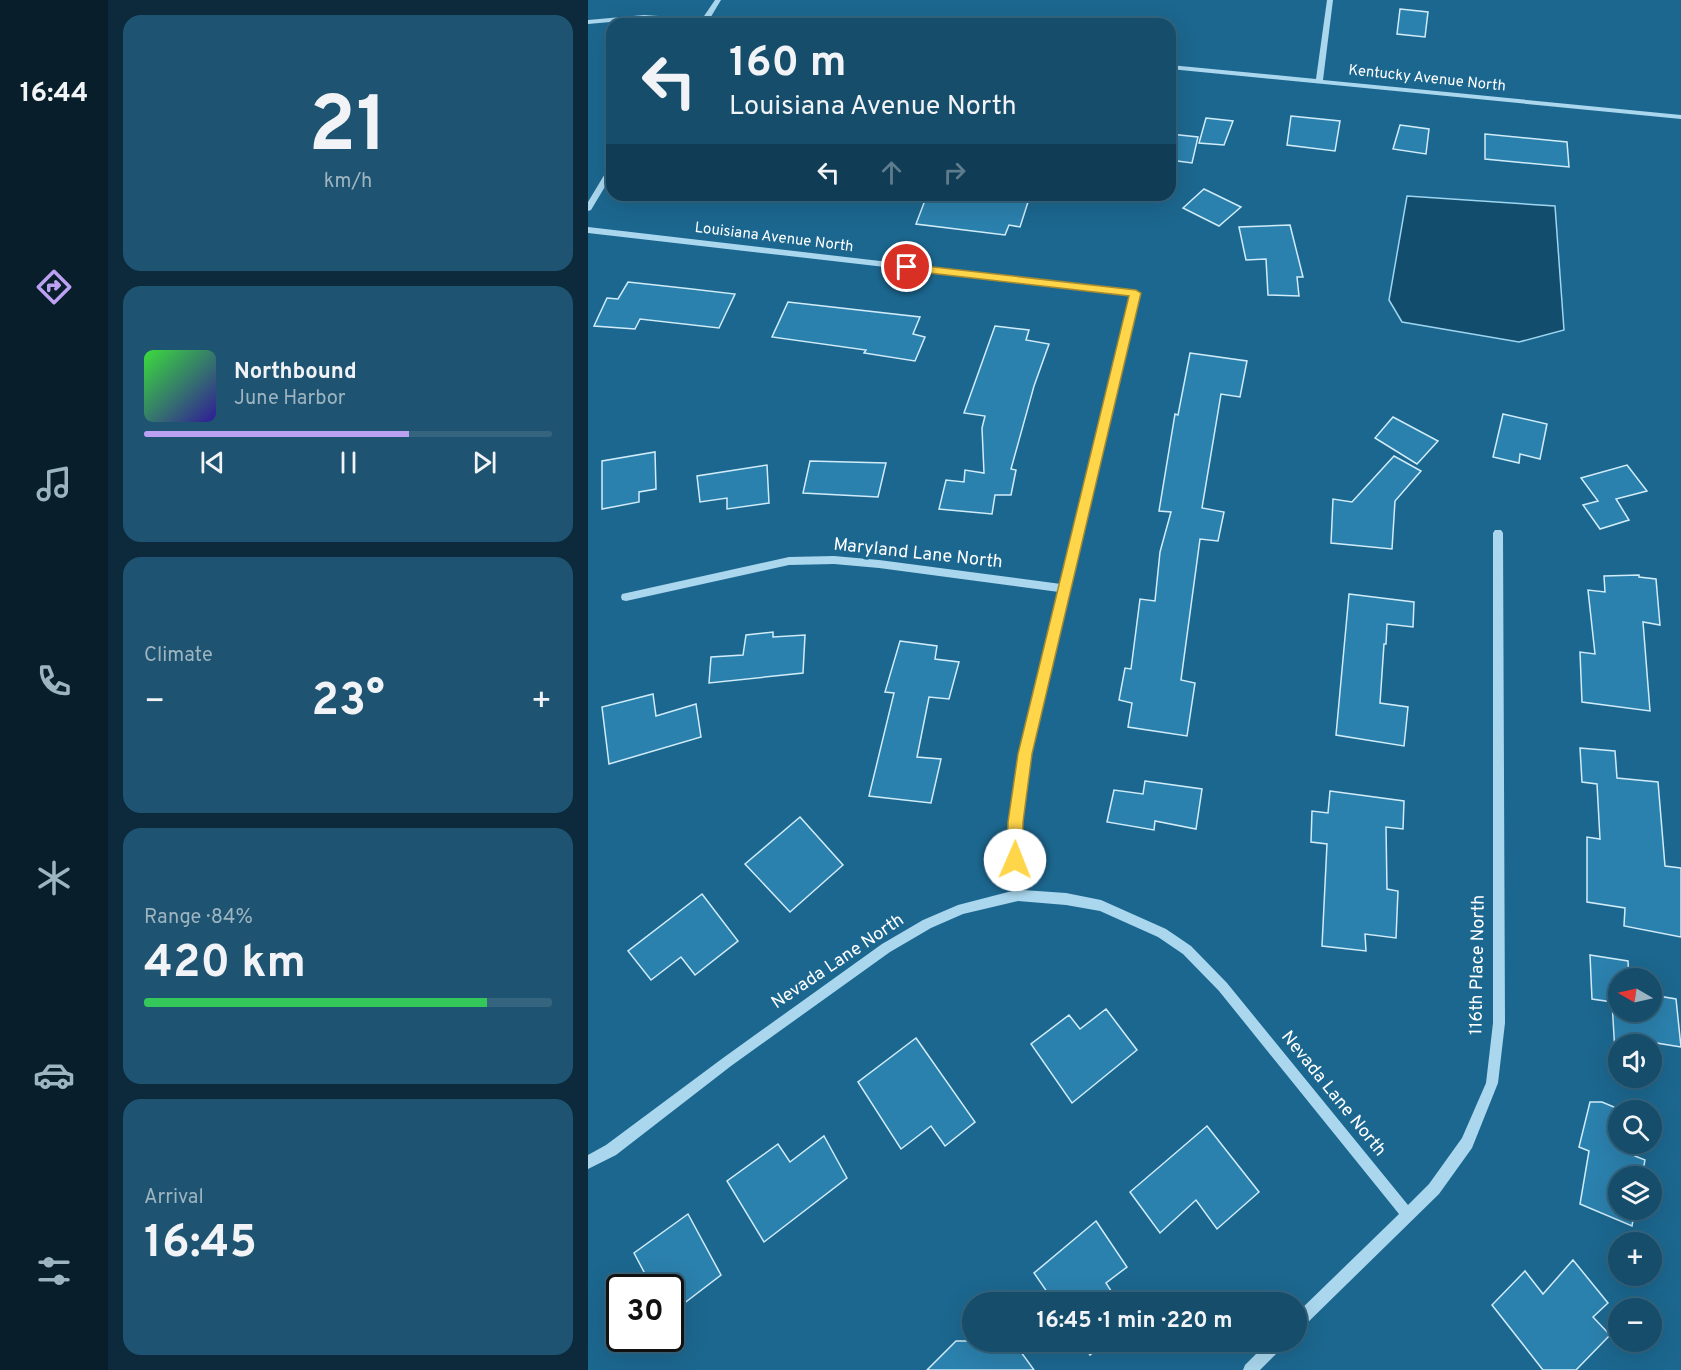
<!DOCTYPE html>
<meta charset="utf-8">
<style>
body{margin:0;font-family:Overpass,sans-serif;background:#1e5471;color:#f1f3f6;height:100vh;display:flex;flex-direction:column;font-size:22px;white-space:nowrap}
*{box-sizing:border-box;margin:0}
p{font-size:20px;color:#9db4c1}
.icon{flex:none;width:33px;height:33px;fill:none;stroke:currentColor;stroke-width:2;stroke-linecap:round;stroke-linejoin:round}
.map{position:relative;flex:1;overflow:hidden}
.sheet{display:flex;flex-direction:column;gap:15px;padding:15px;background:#0c2a3b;width:480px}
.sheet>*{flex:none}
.guide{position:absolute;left:18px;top:18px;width:570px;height:183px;border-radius:18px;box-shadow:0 6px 24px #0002,0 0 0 2px #34647e;background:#154d6b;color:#f1f3f6;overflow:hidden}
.needle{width:39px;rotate:279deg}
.fabs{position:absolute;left:1020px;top:968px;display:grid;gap:12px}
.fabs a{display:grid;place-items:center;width:54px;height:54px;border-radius:50%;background:#154d6b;box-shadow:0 6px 24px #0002,0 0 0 2px #34647e;font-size:30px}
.speed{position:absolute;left:18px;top:1274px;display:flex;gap:12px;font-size:30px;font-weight:700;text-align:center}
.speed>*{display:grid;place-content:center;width:78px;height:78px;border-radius:50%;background:#154d6b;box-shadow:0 6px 24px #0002,0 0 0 2px #34647e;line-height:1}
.speed .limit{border:3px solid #111;border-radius:9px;background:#fff;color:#111}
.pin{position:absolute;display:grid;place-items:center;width:51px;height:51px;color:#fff;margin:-26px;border:3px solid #fff;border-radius:50%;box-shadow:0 2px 6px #0007}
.me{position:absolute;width:66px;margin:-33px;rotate:1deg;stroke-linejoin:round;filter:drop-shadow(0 0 4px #0008)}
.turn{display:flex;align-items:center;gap:21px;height:126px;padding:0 24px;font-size:27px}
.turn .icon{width:78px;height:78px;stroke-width:2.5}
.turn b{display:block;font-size:42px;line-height:51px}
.lanes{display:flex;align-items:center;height:57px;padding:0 24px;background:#0003;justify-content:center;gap:30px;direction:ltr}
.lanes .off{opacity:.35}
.big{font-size:45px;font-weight:700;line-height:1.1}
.sheet .tile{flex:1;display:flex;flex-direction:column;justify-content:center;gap:9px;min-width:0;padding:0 21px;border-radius:18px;background:#1e5471}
.sheet .dial{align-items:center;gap:0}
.dial b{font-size:78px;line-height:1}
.song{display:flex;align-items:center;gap:18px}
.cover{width:72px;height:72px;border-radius:9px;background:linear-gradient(135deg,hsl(120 70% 55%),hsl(250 70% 35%))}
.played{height:6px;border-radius:3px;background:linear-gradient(90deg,#bca0f2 65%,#34647e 65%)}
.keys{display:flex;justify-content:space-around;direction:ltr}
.heat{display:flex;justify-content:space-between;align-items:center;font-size:33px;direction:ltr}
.charge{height:9px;border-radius:4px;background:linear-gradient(90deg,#34c759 84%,#34647e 0)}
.trip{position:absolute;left:374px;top:1292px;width:345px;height:60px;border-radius:30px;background:#154d6b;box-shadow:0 6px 24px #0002,0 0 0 2px #34647e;font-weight:700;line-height:60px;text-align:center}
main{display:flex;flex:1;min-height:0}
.dock{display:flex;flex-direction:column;width:108px;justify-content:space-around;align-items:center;background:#081f2b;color:#9db4c1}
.dock .icon{width:42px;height:42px}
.dock .current{color:#bca0f2}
.dock b{font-size:27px;color:#f1f3f6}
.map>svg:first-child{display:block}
</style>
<main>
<nav class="dock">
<b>16:44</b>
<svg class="icon current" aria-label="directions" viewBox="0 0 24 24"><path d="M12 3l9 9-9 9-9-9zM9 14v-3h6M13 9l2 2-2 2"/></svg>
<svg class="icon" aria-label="music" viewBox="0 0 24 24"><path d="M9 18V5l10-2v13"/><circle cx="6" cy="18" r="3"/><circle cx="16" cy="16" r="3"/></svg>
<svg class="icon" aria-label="phone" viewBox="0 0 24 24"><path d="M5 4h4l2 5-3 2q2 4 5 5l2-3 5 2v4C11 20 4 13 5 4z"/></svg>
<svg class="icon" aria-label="climate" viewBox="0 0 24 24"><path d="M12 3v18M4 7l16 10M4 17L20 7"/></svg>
<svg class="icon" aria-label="car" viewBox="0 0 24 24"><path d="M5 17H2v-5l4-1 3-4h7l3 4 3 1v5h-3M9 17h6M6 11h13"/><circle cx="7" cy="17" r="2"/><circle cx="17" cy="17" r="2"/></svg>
<svg class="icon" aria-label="filters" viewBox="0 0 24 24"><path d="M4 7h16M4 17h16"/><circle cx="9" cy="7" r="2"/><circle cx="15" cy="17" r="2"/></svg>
</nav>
<section class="sheet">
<div class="tile dial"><b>21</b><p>km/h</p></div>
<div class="tile">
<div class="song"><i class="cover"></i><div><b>Northbound</b><p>June Harbor</p></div></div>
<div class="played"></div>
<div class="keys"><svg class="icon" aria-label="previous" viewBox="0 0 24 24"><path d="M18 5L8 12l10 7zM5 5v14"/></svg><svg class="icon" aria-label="pause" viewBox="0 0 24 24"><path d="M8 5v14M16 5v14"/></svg><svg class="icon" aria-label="next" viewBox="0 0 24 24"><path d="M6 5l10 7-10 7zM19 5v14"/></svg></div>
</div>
<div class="tile"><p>Climate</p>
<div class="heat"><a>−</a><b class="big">23°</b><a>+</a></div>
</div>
<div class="tile"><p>Range · 84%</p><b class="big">420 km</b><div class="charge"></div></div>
<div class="tile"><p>Arrival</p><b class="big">16:45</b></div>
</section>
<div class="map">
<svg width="1093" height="1370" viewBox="0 0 1093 1370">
<rect width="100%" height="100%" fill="#1c678f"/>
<path fill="#134d6d" stroke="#9dd5f0" stroke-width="1.5" d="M819,196l148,10 9,124 -45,12 -117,-20 -13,-22z"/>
<g fill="#2b81ad" stroke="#d0ecfa" stroke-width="1.5">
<path d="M812,9l28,3 -3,25 -28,-3z"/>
<path d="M703,116l49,5 -5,30 -48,-6z"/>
<path d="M618,118l27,3 -9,24 -25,-2z"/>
<path d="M812,125l29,4 -3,25 -33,-5z"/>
<path d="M582,134l28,3 -6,26 -22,-3z"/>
<path d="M897,134l82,8 2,25 -84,-8z"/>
<path d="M616,189l37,18 -22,19 -36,-18z"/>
<path d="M339,195l71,6 1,-3 29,4 -8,25 -11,-2 -4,10 -89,-11z"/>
<path d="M702,225l13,52h-6l2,19 -31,-1 -2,-36 -20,1 -7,-33z"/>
<path d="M40,282l64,7 43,5 -16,34 -79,-9 -5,10 -41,-3 13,-28 11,1z"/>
<path d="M200,302l132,15 -7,17 12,3 -10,24 -51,-8 2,-3 -94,-13z"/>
<path d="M407,326l34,4 -3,10 23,4 -15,42 -23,83 5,1 -5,25h-16l-3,19 -53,-5 7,-29 18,2 1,-12 19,3 -2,-45 3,-12 -21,-3z"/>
<path d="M602,353l57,8 -7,36 -19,-3 -19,114 22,4 -6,29 -18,-2 -19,141 14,3 -8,53 -59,-9 4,-24 -13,-3 6,-32 6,1 9,-70 15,2 5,-49 11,-40 -12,-1 16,-97 3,1z"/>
<path d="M915,414l44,10 -7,35 -20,-5 -1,9 -26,-6z"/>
<path d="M805,417l45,24 -21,23 -42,-26z"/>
<path d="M67,452l1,37 -17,3v10l-37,7v-48z"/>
<path d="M806,456l27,15 -26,30 -3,48 -61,-6 2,-44 19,3z"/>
<path d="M222,461l76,2 -8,34 -75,-4z"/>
<path d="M179,465l2,38 -42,6v-11l-27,4 -3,-26z"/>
<path d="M1039,465l20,26 -31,8 13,21 -29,9 -17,-24 15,-4 -17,-23z"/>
<path d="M1051,575v2l17,2 4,46 -17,-3 7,89 -68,-9 -2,-50 15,2 -7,-64 17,2 -1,-16z"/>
<path d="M761,594l65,8 -1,25 -26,-3 -1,20h-2l-4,59 28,4 -4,39 -68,-11z"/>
<path d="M185,632v5l32,-2 -2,38 -94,10 2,-26 32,-2 3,-20z"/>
<path d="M312,641l37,5 -2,13 24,3 -10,37 -20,-2 -12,60 24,2 -10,44 -62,-7 25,-103 -9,-1z"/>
<path d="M65,694l3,22 40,-12 5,33 -92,27 -7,-57z"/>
<path d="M992,748l35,3 2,27 41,4 7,84 16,2v69l-57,-11 1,-18 -38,-6v-65l13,2 -3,-55 -15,-2z"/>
<path d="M557,781l57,8 -6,40 -41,-8 -1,9 -47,-8 7,-32 29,4z"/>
<path d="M742,791l74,10 -1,28 -17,-2 1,62 11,2 -2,47 -31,-4 1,17 -44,-5 5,-102 -16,-2 1,-31 16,2z"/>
<path d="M212,817l43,48 -53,47 -45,-48z"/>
<path d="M114,894l36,47 -43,34 -14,-18 -30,23 -23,-29z"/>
<path d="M1002,955l38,6 1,17h-11v33h34v-16l24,4 5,48 -25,-4 1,16h-5v-15h-34v9h-3l-3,-51 -20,-3z"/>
<path d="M518,1009l31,41 -65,53 -41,-59 38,-29 11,14z"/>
<path d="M328,1038l59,84 -30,24 -14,-20 -30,23 -43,-67z"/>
<path d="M1002,1102h12l19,8h-3v33h20l-3,13 10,4 -3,16h-24v33h17l-3,17 -52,-22 9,-53 -10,-4z"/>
<path d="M619,1126l52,66 -42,37 -21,-29 -36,33 -30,-41z"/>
<path d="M236,1136l23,42 -83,64 -37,-61 51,-37 12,18z"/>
<path d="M100,1214l33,61 -51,39v-27h-18l-18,-34z"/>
<path d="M508,1221l31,46 -21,16 12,19h-64l-20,-29z"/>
<path d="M985,1260l35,43 -15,14 17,18 -34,35h-33l-51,-65 33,-34 18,23z"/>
<path d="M368,1341h57l21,29h-107z"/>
<path d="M493,1341h25l-16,14z"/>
</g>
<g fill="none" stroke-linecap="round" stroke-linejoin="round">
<g fill="#aad7ee" fill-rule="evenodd">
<path d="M127,0h6l-12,20 28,2 3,2h-40l-56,-5 -56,5v-4l56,-5 58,4z"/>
<path d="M739,0h6l-10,80 358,35v4l-511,-50v-4l146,14z"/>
<path d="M21,167h3v8l-21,35 -3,1v-9z"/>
<path d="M0,227l550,64 1,2 -109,461c-6,45 -10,90 -7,136l43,3 35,7 65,29 25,17 36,37 181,222 21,-21 33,-46 24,-55 7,-60v-490l2,-3h6l2,3 2,490 -7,60 -26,65 -33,46 -138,135 -5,2v-17l103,-100 -180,-223 -36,-37 -25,-17 -58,-26 -34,-6 -48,-4 -55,13 -32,14 -41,24 -159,114 -115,89 -28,14v-14l18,-10 117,-87 159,-114 41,-24 35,-15 54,-14c-8,-102 23,-200 47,-299l-180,-24 -45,-4 -45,1 -163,36 -4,-1 -1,-3 1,-3 167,-37 45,-1 45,4 182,24 69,-289 -542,-62z"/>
<path d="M681,1341h17l-2,5 -24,24h-17l2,-5z"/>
</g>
</g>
<path fill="#ffd54a" stroke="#a68a30" stroke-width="1.5" d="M319,264l229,26 5,3 -109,461 -9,68 -1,38 -2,5 -5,2 -6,-2 -2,-5 1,-38 10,-68 111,-458 -226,-26 -1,-3z"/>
<g text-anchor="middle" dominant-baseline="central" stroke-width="6" stroke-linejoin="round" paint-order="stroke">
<g font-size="15" fill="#fff" stroke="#1c678f">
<text transform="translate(839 79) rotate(6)">Kentucky Avenue North</text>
<text transform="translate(186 238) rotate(7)">Louisiana Avenue North</text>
</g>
<g font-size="18" fill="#fff" stroke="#1c678f">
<text transform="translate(330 554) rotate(6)">Maryland Lane North</text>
<text transform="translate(250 962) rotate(-34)">Nevada Lane North</text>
<text transform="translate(890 965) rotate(-89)">116th Place North</text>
<text transform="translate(745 1094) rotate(51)">Nevada Lane North</text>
</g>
</g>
</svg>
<div class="fabs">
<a><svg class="needle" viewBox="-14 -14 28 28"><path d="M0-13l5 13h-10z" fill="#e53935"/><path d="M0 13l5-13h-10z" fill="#9db4c1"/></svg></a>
<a><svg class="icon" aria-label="sound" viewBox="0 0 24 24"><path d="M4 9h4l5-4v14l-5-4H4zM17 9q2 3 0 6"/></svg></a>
<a><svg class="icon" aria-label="search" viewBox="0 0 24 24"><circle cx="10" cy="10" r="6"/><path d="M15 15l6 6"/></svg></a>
<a><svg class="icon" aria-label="layers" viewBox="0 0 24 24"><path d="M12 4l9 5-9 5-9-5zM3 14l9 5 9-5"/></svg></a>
<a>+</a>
<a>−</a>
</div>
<div class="speed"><div class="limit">30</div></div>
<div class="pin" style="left:319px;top:267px;background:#d93025"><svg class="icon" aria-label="arrive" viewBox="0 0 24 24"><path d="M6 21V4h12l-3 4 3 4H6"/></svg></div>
<svg class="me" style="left:427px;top:860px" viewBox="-20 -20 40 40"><circle r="19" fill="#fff"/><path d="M0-13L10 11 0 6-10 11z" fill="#ffd54a"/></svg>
<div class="trip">16:45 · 1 min · 220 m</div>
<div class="guide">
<div class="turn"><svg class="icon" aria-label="left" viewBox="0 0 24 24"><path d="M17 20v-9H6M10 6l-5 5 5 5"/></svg><div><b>160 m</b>Louisiana Avenue North</div></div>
<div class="lanes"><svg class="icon" aria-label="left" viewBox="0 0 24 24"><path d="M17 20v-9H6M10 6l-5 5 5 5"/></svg><svg class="icon off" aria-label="ahead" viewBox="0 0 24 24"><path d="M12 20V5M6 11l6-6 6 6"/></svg><svg class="icon off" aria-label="right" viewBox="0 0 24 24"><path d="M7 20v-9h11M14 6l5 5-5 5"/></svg></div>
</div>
</div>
</main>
